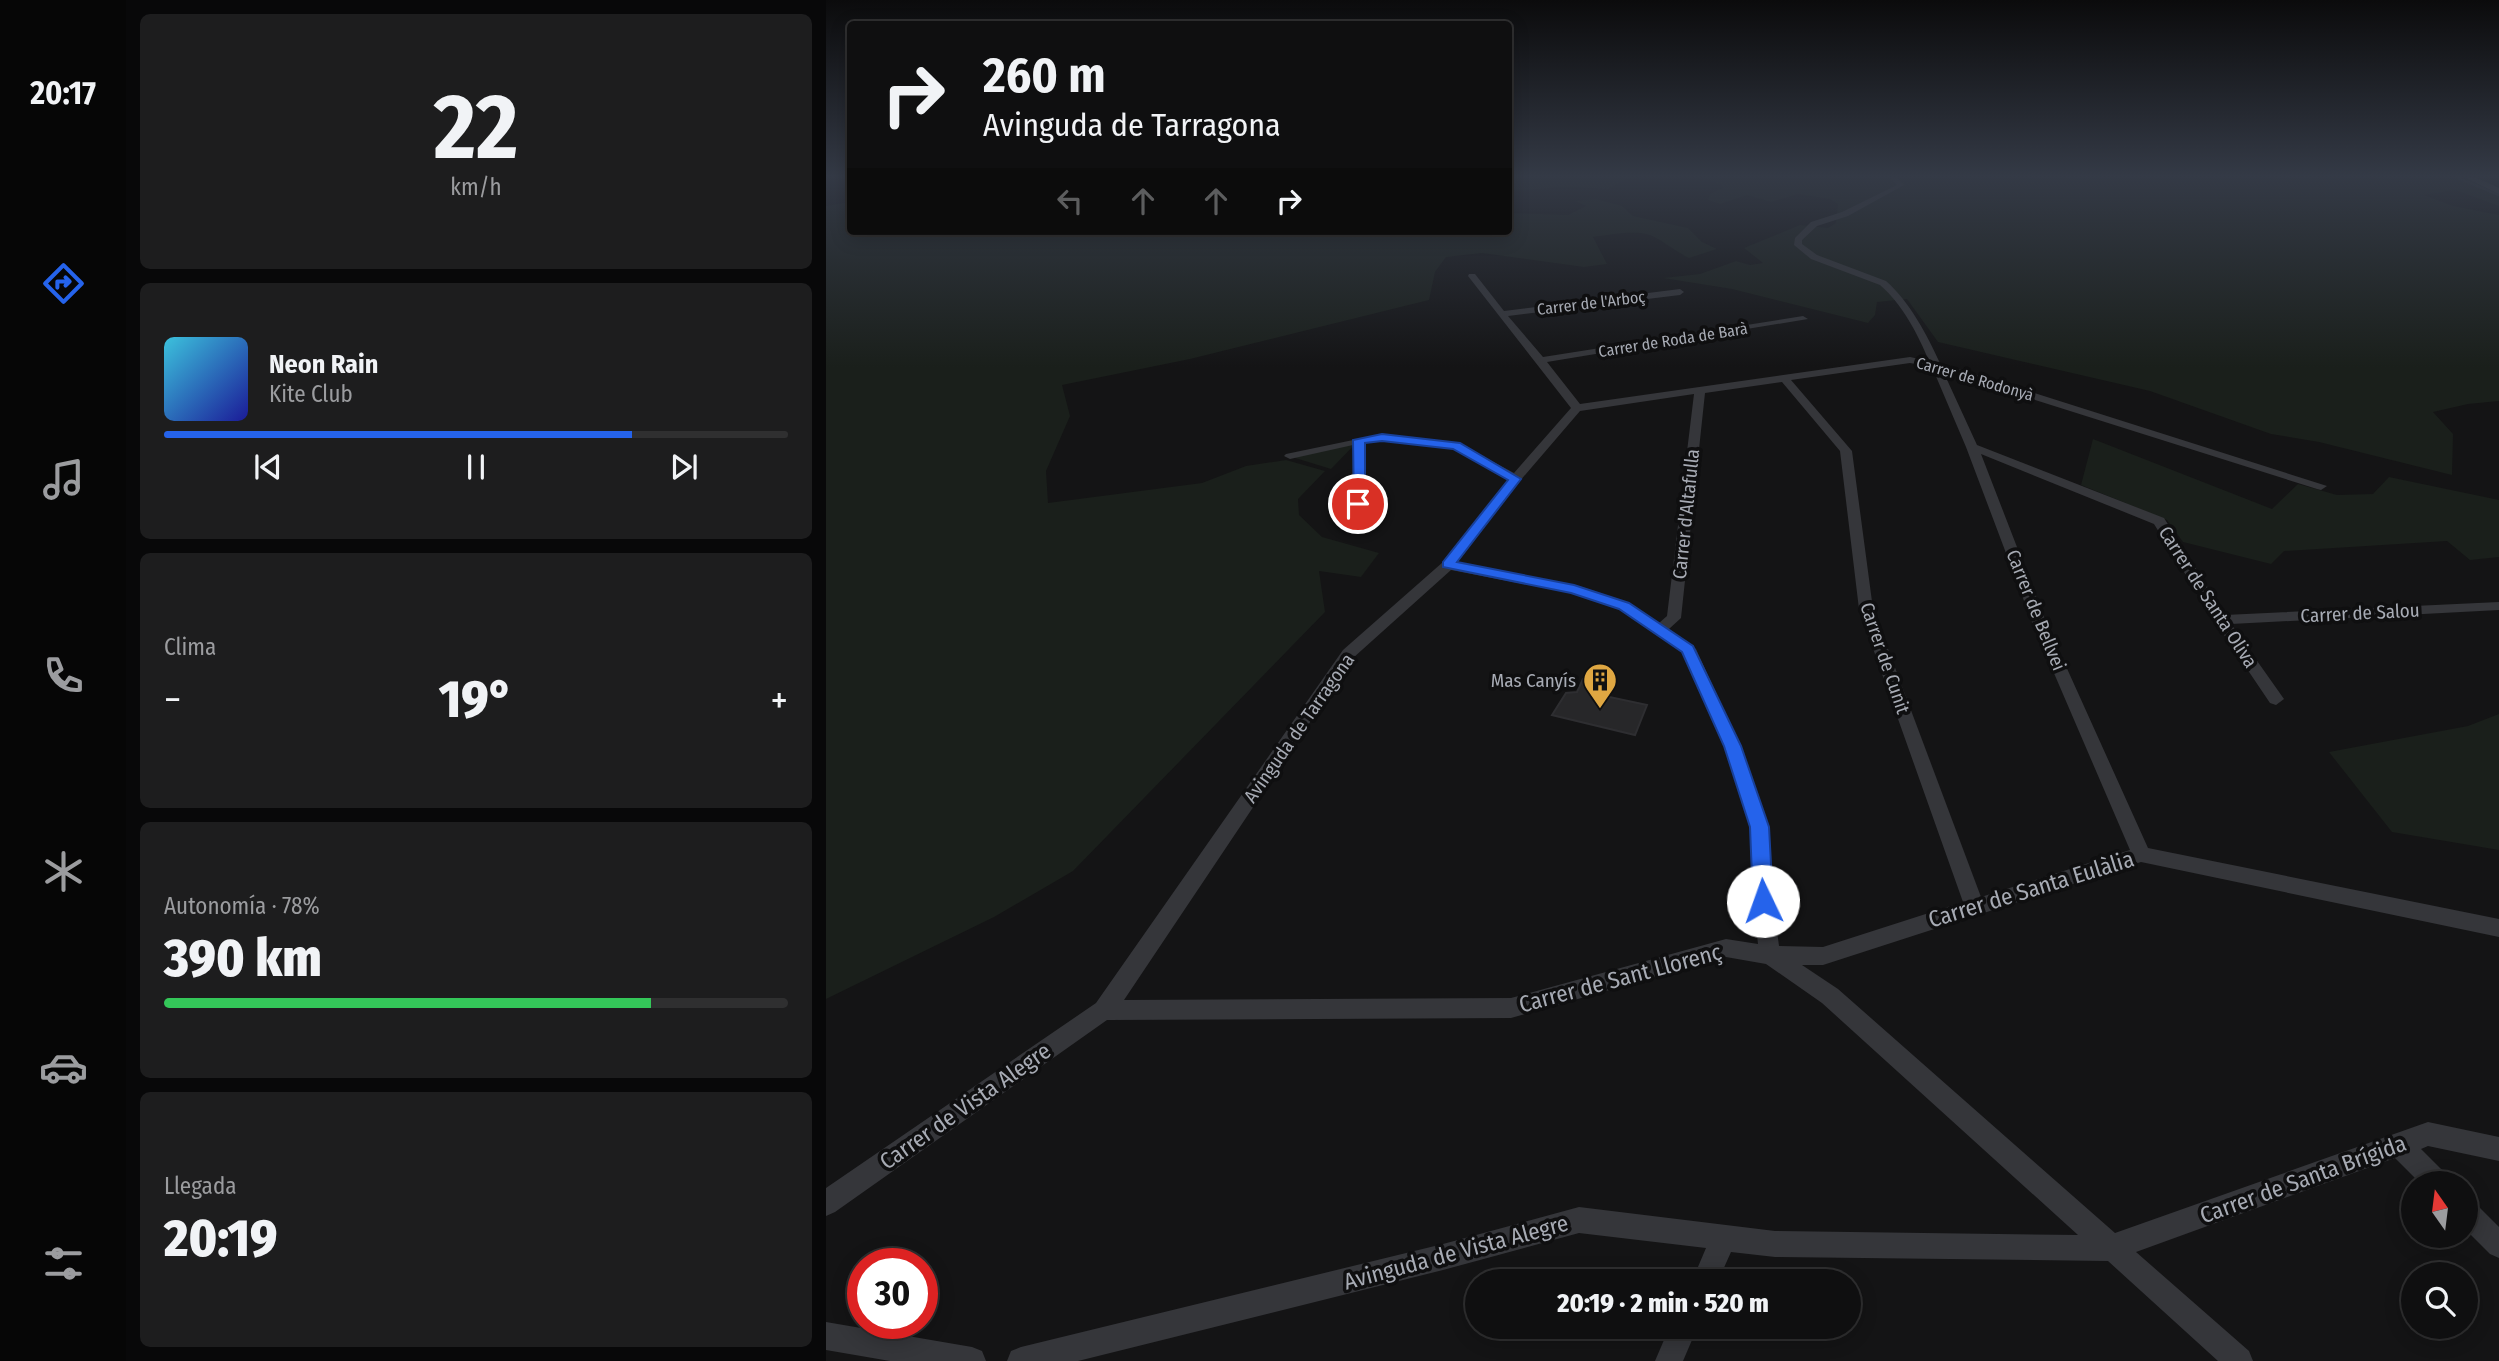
<!DOCTYPE html>
<html lang="es">
<meta charset="utf-8">
<style>
body{margin:0;font-family:"Fira Sans Condensed",sans-serif;background:#1d1d1e;color:#f1f3f6;height:100vh;display:flex;flex-direction:column;font-size:26px;white-space:nowrap}
*{box-sizing:border-box;margin:0}
p{font-size:23px;color:#9b9c9f}
.icon{flex:none;width:38px;height:38px;fill:none;stroke:currentColor;stroke-width:2;stroke-linecap:round;stroke-linejoin:round}
.map{position:relative;flex:1;overflow:hidden}
.drawer{display:flex;flex-direction:column;gap:14px;padding:14px;background:#080809;width:700px}
.drawer>*{flex:none}
.top-card{position:absolute;left:21px;top:21px;width:665px;height:214px;border-radius:7px;box-shadow:0 4px 18px #0003,0 0 0 2px #2f2f30;background:#0f0f10;color:#f1f3f6;overflow:hidden}
.needle{width:46px;rotate:346deg}
.tools{position:absolute;left:1575px;top:1171px;display:grid;gap:14px}
.tools a{display:grid;place-items:center;width:77px;height:77px;border-radius:50%;background:#0f0f10;box-shadow:0 4px 18px #0003,0 0 0 2px #2f2f30;font-size:35px}
.speed{position:absolute;left:21px;top:1248px;display:flex;gap:14px;font-size:35px;font-weight:700;text-align:center}
.speed>*{display:grid;place-content:center;width:91px;height:91px;border-radius:50%;background:#0f0f10;box-shadow:0 4px 18px #0003,0 0 0 2px #2f2f30;line-height:1}
.speed .limit{border:10px solid #d22;background:#fff;color:#111}
.pin{position:absolute;display:grid;place-items:center;width:60px;height:60px;color:#fff;margin:-30px;border:4px solid #fff;border-radius:50%;box-shadow:0 2px 7px #0007}
.me{position:absolute;width:77px;margin:-38px;rotate:357deg;stroke-linejoin:round;filter:drop-shadow(0 0 5px #0008)}
.turn{display:flex;align-items:center;gap:24px;height:147px;padding:0 21px;font-size:32px}
.turn .icon{width:91px;height:91px;stroke-width:2.5}
.turn b{display:block;font-size:49px;line-height:60px}
.lanes{display:flex;align-items:center;height:66px;padding:0 21px;background:#0003;justify-content:center;gap:35px;direction:ltr}
.lanes .off{opacity:.35}
.big{font-size:52px;font-weight:800;line-height:1.1}
.drawer .tile{flex:1;display:flex;flex-direction:column;justify-content:center;gap:10px;min-width:0;padding:0 24px;border-radius:10px;background:#1d1d1e}
.drawer .dial{align-items:center;gap:0}
.dial b{font-size:91px;line-height:1}
.song{display:flex;align-items:center;gap:21px}
.cover{width:84px;height:84px;border-radius:10px;background:linear-gradient(135deg,hsl(190 70% 55%),hsl(240 70% 35%))}
.played{height:7px;border-radius:4px;background:linear-gradient(90deg,#2563eb 75%,#2f2f30 75%)}
.keys{display:flex;justify-content:space-around;direction:ltr}
.heat{display:flex;justify-content:space-between;align-items:center;font-size:38px;direction:ltr}
.charge{height:10px;border-radius:5px;background:linear-gradient(90deg,#34c759 78%,#2f2f30 0)}
.trip{position:absolute;left:639px;top:1269px;width:396px;height:70px;border-radius:35px;background:#0f0f10;box-shadow:0 4px 18px #0003,0 0 0 2px #2f2f30;font-weight:800;line-height:70px;text-align:center}
main{display:flex;flex:1;min-height:0}
.dock{display:flex;flex-direction:column;width:126px;justify-content:space-around;align-items:center;background:#060606;color:#9b9c9f}
.dock .icon{width:49px;height:49px}
.dock .current{color:#2563eb}
.dock b{font-size:32px;color:#f1f3f6}
.map>svg:first-child{display:block}
</style>
<main>
<nav class="dock">
<b>20:17</b>
<svg class="icon current" aria-label="directions" viewBox="0 0 24 24"><path d="M12 3l9 9-9 9-9-9zM9 14v-3h6M13 9l2 2-2 2"/></svg>
<svg class="icon" aria-label="music" viewBox="0 0 24 24"><path d="M9 18V5l10-2v13"/><circle cx="6" cy="18" r="3"/><circle cx="16" cy="16" r="3"/></svg>
<svg class="icon" aria-label="phone" viewBox="0 0 24 24"><path d="M5 4h4l2 5-3 2q2 4 5 5l2-3 5 2v4C11 20 4 13 5 4z"/></svg>
<svg class="icon" aria-label="climate" viewBox="0 0 24 24"><path d="M12 3v18M4 7l16 10M4 17L20 7"/></svg>
<svg class="icon" aria-label="car" viewBox="0 0 24 24"><path d="M5 17H2v-5l4-1 3-4h7l3 4 3 1v5h-3M9 17h6M6 11h13"/><circle cx="7" cy="17" r="2"/><circle cx="17" cy="17" r="2"/></svg>
<svg class="icon" aria-label="filters" viewBox="0 0 24 24"><path d="M4 7h16M4 17h16"/><circle cx="9" cy="7" r="2"/><circle cx="15" cy="17" r="2"/></svg>
</nav>
<section class="drawer">
<div class="tile dial"><b>22</b><p>km/h</p></div>
<div class="tile">
<div class="song"><i class="cover"></i><div><b>Neon Rain</b><p>Kite Club</p></div></div>
<div class="played"></div>
<div class="keys"><svg class="icon" aria-label="previous" viewBox="0 0 24 24"><path d="M18 5L8 12l10 7zM5 5v14"/></svg><svg class="icon" aria-label="pause" viewBox="0 0 24 24"><path d="M8 5v14M16 5v14"/></svg><svg class="icon" aria-label="next" viewBox="0 0 24 24"><path d="M6 5l10 7-10 7zM19 5v14"/></svg></div>
</div>
<div class="tile"><p>Clima</p>
<div class="heat"><a>−</a><b class="big">19°</b><a>+</a></div>
</div>
<div class="tile"><p>Autonomía · 78%</p><b class="big">390 km</b><div class="charge"></div></div>
<div class="tile"><p>Llegada</p><b class="big">20:19</b></div>
</section>
<div class="map">
<svg width="1673" height="1361" viewBox="0 0 1673 1361">
<rect width="100%" height="100%" fill="#141415"/>
<g fill="#1a1f1b">
<path d="M683,177h121l-22,12 -42,-2 -57,4z"/>
<path d="M877,177h796v29l-44,-16 -31,5 29,11 46,9v186l-31,3 -35,8 20,22 -1,41 -133,-33 -48,-8 -121,-43 -212,-49 -31,-43 -30,3 -2,13 -7,8 -136,-34 -69,-11 37,-4 36,-13 14,4 13,-2 -19,-15 56,-23 28,3 8,-5 2,-19 -8,-5 -32,-5 -27,8 -24,-7 -27,9 -12,-4 2,-6 14,-7z"/>
<path d="M770,199l26,7 11,10 55,12 14,14 15,7 -28,9c-13,-6 -28,-19 -39,-23 -17,-5 -40,0 -57,2l14,27 -23,3 -102,-14 -36,4 -11,15 -6,28 -239,59 -128,26 8,31 -24,55 2,32 154,-20 44,-17 40,-6 39,11 -27,28 1,16 23,22 57,16 -18,24 -42,-6 6,41 -252,259 -79,46 -168,82v-793l24,-4v29h658l1,-18 59,2 18,-9 -11,-5z"/>
<path d="M1267,439l179,70 26,-25 39,11 36,-1 16,-17 110,23v57l-29,3 -23,-19 -163,10 -13,13 -88,-22 -16,-22 -86,-35z"/>
<path d="M531,442l-26,27 -39,-12z"/>
<path d="M1673,714v136l-107,-18 -63,-80 139,-26z"/>
</g>
<g fill="none" stroke-linecap="round" stroke-linejoin="round">
<path stroke="#2b3237" stroke-width="2.5" d="M1630,177l43,18"/>
</g>
<path fill="#272729" stroke="#2e2e31" stroke-width="2" d="M757,679l19,6 -2,10 47,10 -12,30 -83,-20 14,-22 11,-1z"/>
<g fill="none" stroke-linecap="round" stroke-linejoin="round">
<g fill="#35363a" fill-rule="evenodd">
<path d="M1063,177h7l8,8 -56,31 -31,10 -15,14v4l15,11 69,26c24,21 41,54 54,82l387,123 -6,4 -4,-1 -374,-118 34,74 187,73 61,97 274,-13v8l-268,14 53,75 -8,6 -6,-2 -56,-83 -60,-96 -173,-70 65,168 102,226 351,71v18l-358,-75 -318,103h-21l36,24 277,244 313,-111 71,15v24l-71,-15 -7,3 25,25 3,9h-29l-25,-25 -259,94 113,99 4,10h-35l-110,-100 -333,-4 -44,-5 -13,29h-26l14,-33 -127,-15 -136,37 -365,91h-71l4,-10 10,-4 422,-103 136,-37 196,24 303,4 -256,-232 -56,-39 -40,-7 -215,61 -404,2 -272,192 -9,4v-28l270,-185 247,-353 100,-88 65,-82 -55,-31 -71,-9 -17,3 -1,83 -6,4 -6,-4 1,-81 -63,14 -6,-3 2,-2 96,-20 78,10 54,29 57,-65 -103,-132 1,-2h6l29,37 176,-22 4,3 -4,3 -172,21 35,41 260,-41 5,3 -261,43 33,42 330,-47 19,4c-11,-27 -27,-57 -49,-76l-69,-26 -17,-14 1,-7 16,-16 31,-10 55,-27zM1084,363l22,4 34,80 66,175 98,228 -149,47 -108,-288 -21,-158 -61,-71zM956,382l58,69 19,158 104,293 -140,45 -44,-1 -6,-45 -4,-74 -29,-81 -44,-97 -27,-20 12,-11 24,-225zM868,394l-27,222 -8,7 -30,-20 -50,-17 -122,-23 62,-81 61,-71zM625,570l120,23 48,16 63,43 42,94 27,81 2,74 5,43 -32,-5 -215,59 -387,2 229,-342z"/>
<path d="M1640,1199l9,4 24,24v31l-9,-4 -24,-24z"/>
<path d="M0,1322l146,25 10,4 4,10h-96l-64,-11z"/>
<path d="M844,1326h28l-15,35h-28z"/>
</g>
<path fill="#434549" fill-rule="evenodd" d="M1638,177h11l24,11v6z"/>
</g>
<linearGradient id="sky" x2="0" y2="1"><stop stop-color="#0b0b0c"/><stop offset="0.48" stop-color="#343a46"/><stop offset="1" stop-color="#343a46" stop-opacity="0"/></linearGradient>
<rect width="1673" height="367" fill="url(#sky)"/>
<path fill="#2563eb" stroke="#184099" stroke-width="2" d="M556,434l78,9 61,36 -64,83 117,23 55,18 64,43 48,100 28,81 4,74 -3,6 -7,3 -7,-3 -3,-6 -3,-74 -26,-81 -42,-94 -63,-43 -48,-16 -128,-26v-5l65,-82 -55,-31 -71,-8 -17,2v61l-2,3h-9l-1,-67z"/>
<defs>
<g id="building-pin" transform="scale(1.75)"><path d="M0 17L-7.5 6A9.5 9.5 0 1 1 7.5 6Z" fill="#dfa742" stroke="#0f0f10"/><path d="M-4-6H4V6H1V3H-1V6H-4ZM-2.5-4.3h1.7v1.8h-1.7ZM.8-4.3h1.7v1.8H.8ZM-2.5-1h1.7V.8h-1.7ZM.8-1h1.7V.8H.8Z" fill="#111"/></g>
</defs>
<g fill-rule="evenodd">
<use href="#building-pin" x="774" y="680"/>
</g>
<g text-anchor="middle" dominant-baseline="central" stroke-width="7" stroke-linejoin="round" paint-order="stroke">
<g font-size="16" fill="#a7abb4" stroke="#0f0f10">
<text transform="translate(765 303) rotate(-7)">Carrer de l'Arboç</text>
<text transform="translate(847 340) rotate(-9)">Carrer de Roda de Barà</text>
<text transform="translate(1149 379) rotate(16)">Carrer de Rodonyà</text>
</g>
<g font-size="19" fill="#a7abb4" stroke="#0f0f10">
<text transform="translate(860 514) rotate(-84)">Carrer d'Altafulla</text>
<text transform="translate(1382 597) rotate(57)">Carrer de Santa Oliva</text>
<text transform="translate(1210 610) rotate(68)">Carrer de Bellvei</text>
<text transform="translate(1534 613) rotate(-3)">Carrer de Salou</text>
<text transform="translate(1059 658) rotate(71)">Carrer de Cunit</text>
<text transform="translate(473 728) rotate(-55)">Avinguda de Tarragona</text>
</g>
<g font-size="19" fill="#a7abb4" stroke="#0f0f10" text-anchor="end">
<text x="750" y="680">Mas Canyís</text>
</g>
<g font-size="23" fill="#a7abb4" stroke="#0f0f10">
<text transform="translate(1205 889) rotate(-17)">Carrer de Santa Eulàlia</text>
<text transform="translate(794 978) rotate(-15)">Carrer de Sant Llorenç</text>
<text transform="translate(139 1106) rotate(-35)">Carrer de Vista Alegre</text>
<text transform="translate(1477 1179) rotate(-20)">Carrer de Santa Brígida</text>
<text transform="translate(630 1252) rotate(-15)">Avinguda de Vista Alegre</text>
</g>
</g>
</svg>
<div class="tools">
<a><svg class="needle" viewBox="-14 -14 28 28"><path d="M0-13l5 13h-10z" fill="#e53935"/><path d="M0 13l5-13h-10z" fill="#9b9c9f"/></svg></a>
<a><svg class="icon" aria-label="search" viewBox="0 0 24 24"><circle cx="10" cy="10" r="6"/><path d="M15 15l6 6"/></svg></a>
</div>
<div class="speed"><div class="limit">30</div></div>
<div class="pin" style="left:532px;top:504px;background:#d93025"><svg class="icon" aria-label="arrive" viewBox="0 0 24 24"><path d="M6 21V4h12l-3 4 3 4H6"/></svg></div>
<svg class="me" style="left:937px;top:901px" viewBox="-20 -20 40 40"><circle r="19" fill="#fff"/><path d="M0-13L10 11 0 6-10 11z" fill="#2563eb"/></svg>
<div class="trip">20:19 · 2 min · 520 m</div>
<div class="top-card">
<div class="turn"><svg class="icon" aria-label="right" viewBox="0 0 24 24"><path d="M7 20v-9h11M14 6l5 5-5 5"/></svg><div><b>260 m</b>Avinguda de Tarragona</div></div>
<div class="lanes"><svg class="icon off" aria-label="left" viewBox="0 0 24 24"><path d="M17 20v-9H6M10 6l-5 5 5 5"/></svg><svg class="icon off" aria-label="ahead" viewBox="0 0 24 24"><path d="M12 20V5M6 11l6-6 6 6"/></svg><svg class="icon off" aria-label="ahead" viewBox="0 0 24 24"><path d="M12 20V5M6 11l6-6 6 6"/></svg><svg class="icon" aria-label="right" viewBox="0 0 24 24"><path d="M7 20v-9h11M14 6l5 5-5 5"/></svg></div>
</div>
</div>
</main>
